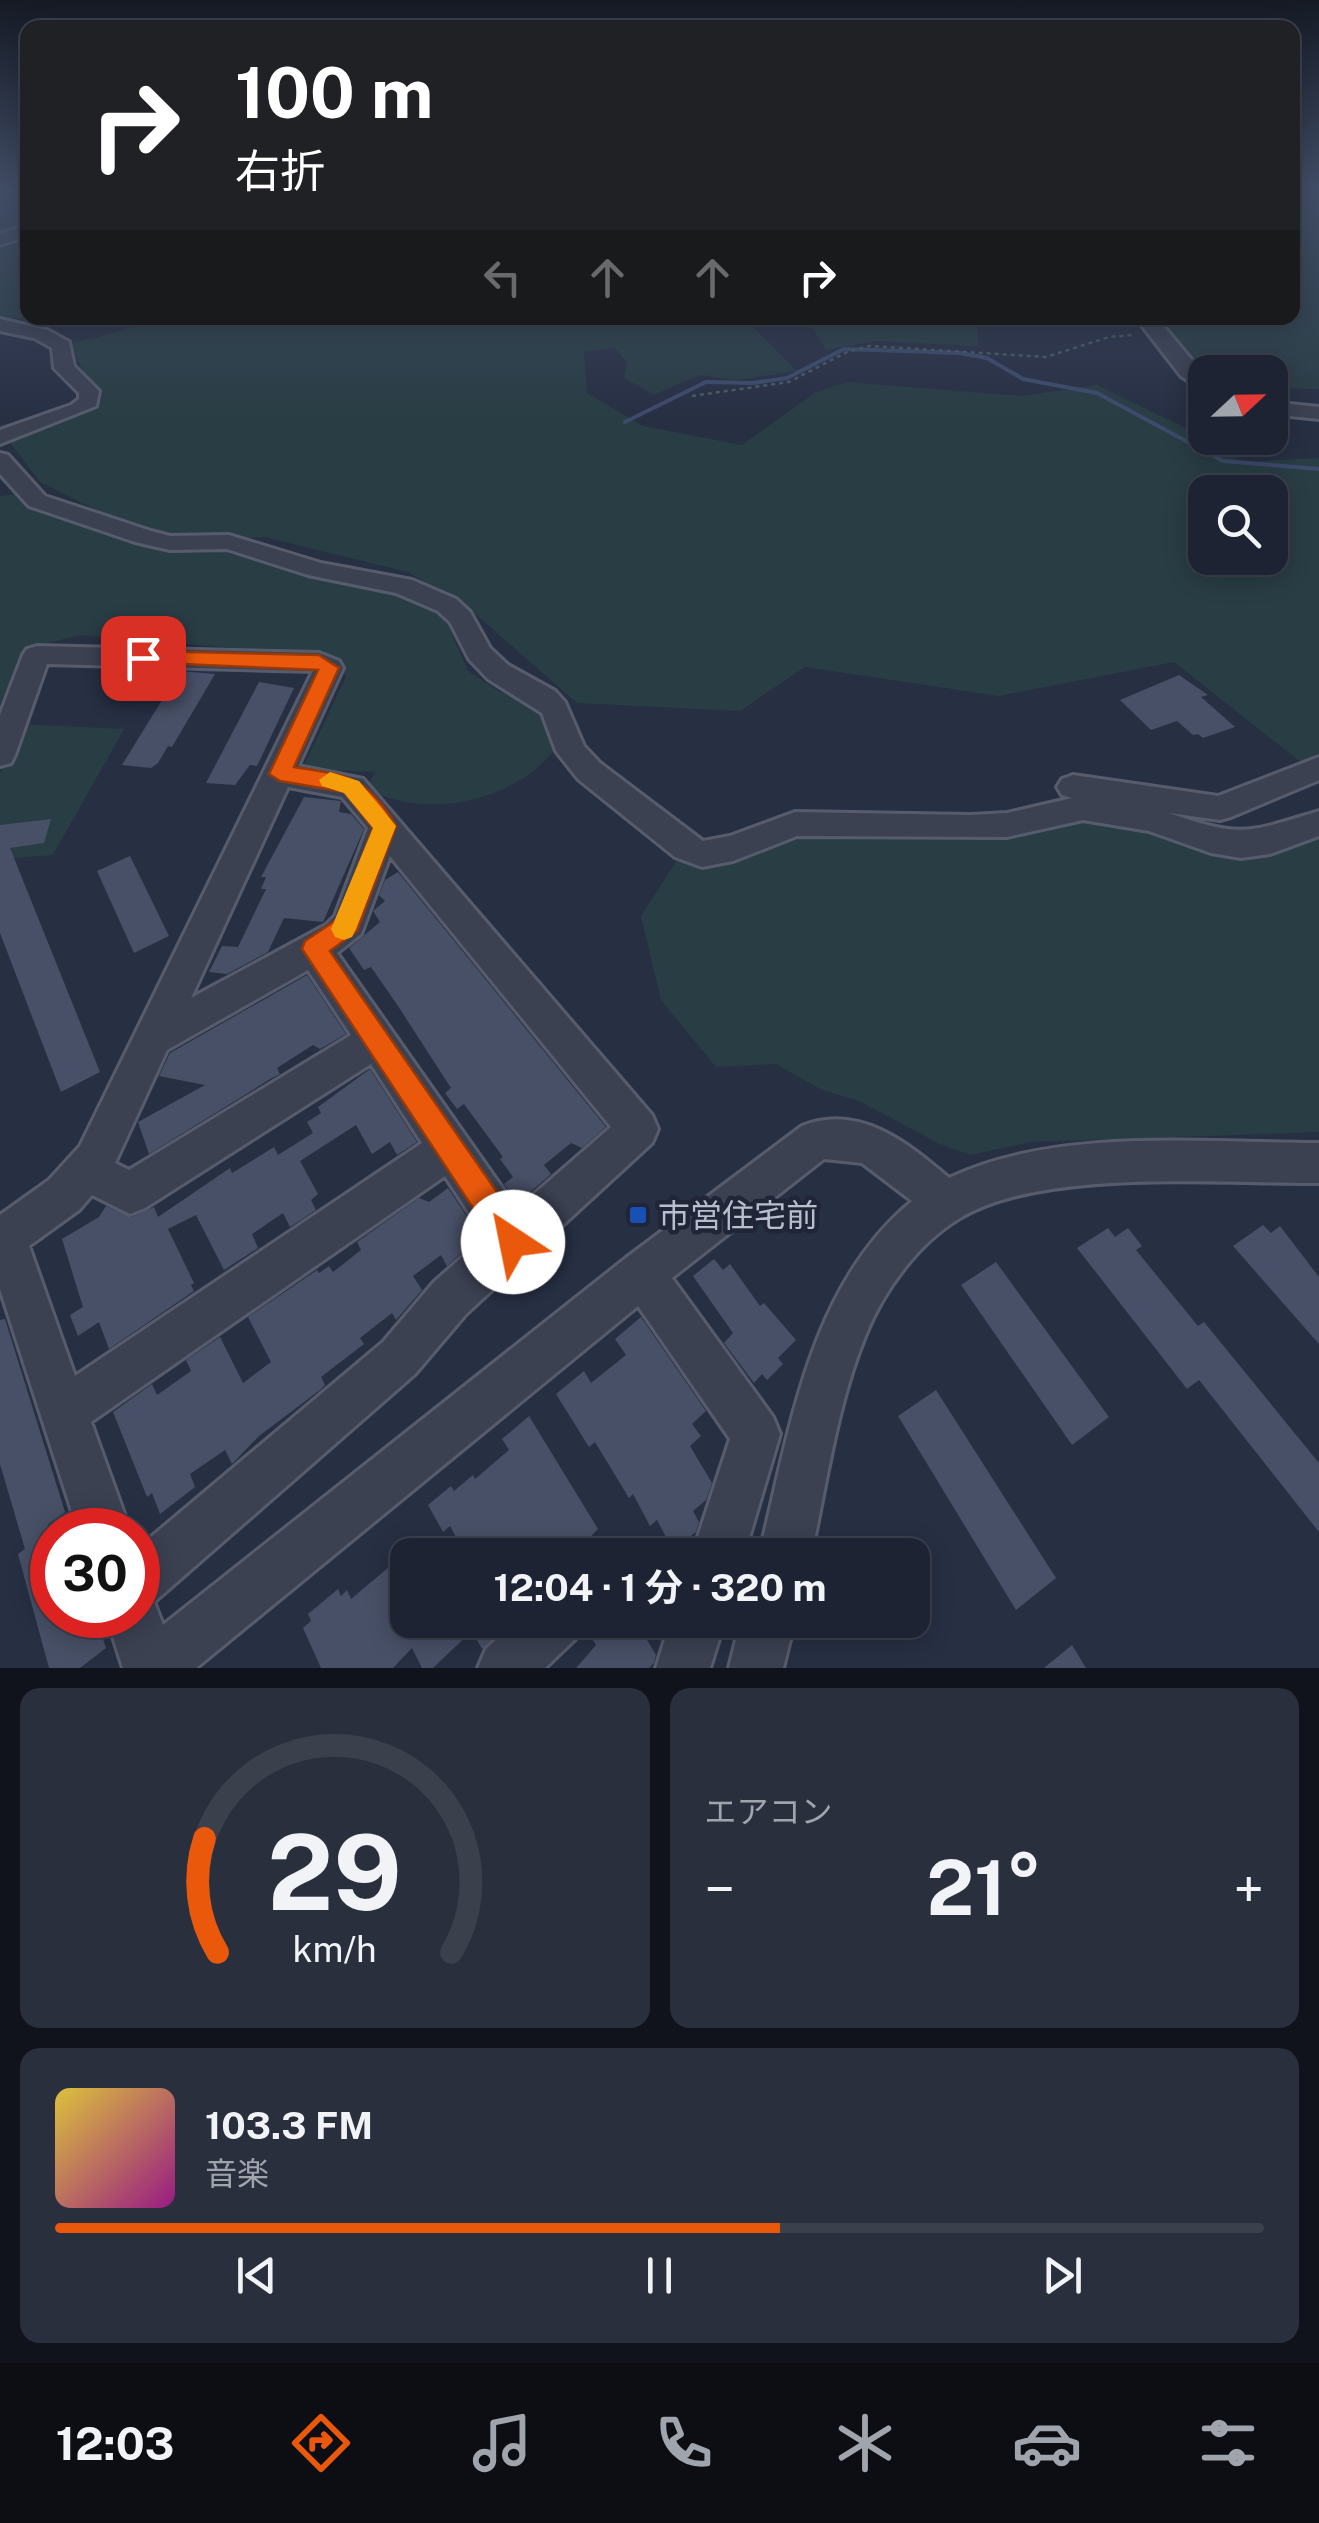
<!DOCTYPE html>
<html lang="ja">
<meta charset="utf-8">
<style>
body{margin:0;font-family:"Public Sans","Noto Sans JP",sans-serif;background:#2a2f3e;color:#f1f3f6;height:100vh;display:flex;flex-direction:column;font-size:38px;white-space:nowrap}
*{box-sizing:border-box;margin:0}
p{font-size:32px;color:#a0a4ac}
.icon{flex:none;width:55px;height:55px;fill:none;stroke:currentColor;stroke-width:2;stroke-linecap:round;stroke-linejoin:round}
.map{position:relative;height:1668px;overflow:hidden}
.details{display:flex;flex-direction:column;gap:20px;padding:20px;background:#10131c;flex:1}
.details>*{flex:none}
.banner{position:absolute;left:20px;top:20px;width:1280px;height:305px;border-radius:20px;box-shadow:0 5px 25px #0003,0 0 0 2px #3b404d;background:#202124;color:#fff;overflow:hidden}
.needle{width:65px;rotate:68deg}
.tools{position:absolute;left:1188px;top:355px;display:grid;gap:20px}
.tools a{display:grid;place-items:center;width:100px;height:100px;border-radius:20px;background:#1d2332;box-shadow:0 5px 25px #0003,0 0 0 2px #3b404d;font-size:50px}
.speed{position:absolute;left:30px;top:1508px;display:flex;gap:20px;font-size:50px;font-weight:700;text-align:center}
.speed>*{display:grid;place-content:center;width:130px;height:130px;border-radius:50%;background:#1d2332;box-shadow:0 5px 25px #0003,0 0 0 2px #3b404d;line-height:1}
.speed .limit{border:15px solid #d22;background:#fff;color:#111}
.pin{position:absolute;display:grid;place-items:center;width:85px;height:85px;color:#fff;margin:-42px;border-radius:20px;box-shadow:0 5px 15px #0006}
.me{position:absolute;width:110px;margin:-55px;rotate:326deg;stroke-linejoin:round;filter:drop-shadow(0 0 8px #0008)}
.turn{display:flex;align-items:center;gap:35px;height:210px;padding:0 50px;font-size:45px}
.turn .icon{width:130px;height:130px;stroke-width:2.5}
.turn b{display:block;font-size:70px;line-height:85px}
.lanes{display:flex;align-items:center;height:95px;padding:0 50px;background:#0003;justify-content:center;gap:50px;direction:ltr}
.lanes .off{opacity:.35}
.big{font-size:75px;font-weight:700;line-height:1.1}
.details .tile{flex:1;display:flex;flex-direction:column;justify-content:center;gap:15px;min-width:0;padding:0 35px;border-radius:20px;background:#2a2f3e}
.details .dial{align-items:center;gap:0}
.dial svg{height:260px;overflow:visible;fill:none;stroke:#3b404d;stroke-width:7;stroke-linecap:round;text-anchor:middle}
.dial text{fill:#f1f3f6;stroke:none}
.song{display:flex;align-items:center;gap:30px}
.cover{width:120px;height:120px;border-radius:15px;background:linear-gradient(135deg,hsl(50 70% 55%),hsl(310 70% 35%))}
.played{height:10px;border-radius:5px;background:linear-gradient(90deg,#ea580c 60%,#3b404d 60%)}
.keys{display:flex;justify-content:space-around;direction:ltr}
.heat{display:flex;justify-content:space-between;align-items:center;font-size:55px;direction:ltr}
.details .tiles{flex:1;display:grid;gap:20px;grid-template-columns:1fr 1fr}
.tile:last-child{grid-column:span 2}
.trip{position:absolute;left:390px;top:1538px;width:540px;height:100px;border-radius:20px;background:#1d2332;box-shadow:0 5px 25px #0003,0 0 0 2px #3b404d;font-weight:700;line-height:100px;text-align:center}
.tabs{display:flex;height:160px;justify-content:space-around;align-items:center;background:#0c0e14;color:#a0a4ac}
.tabs .icon{width:70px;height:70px}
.tabs .active{color:#ea580c}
.tabs b{font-size:45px;color:#f1f3f6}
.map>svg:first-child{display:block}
</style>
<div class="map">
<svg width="1319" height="1668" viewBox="0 0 1319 1668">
<rect width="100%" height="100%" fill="#272f43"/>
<g fill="#293d44" fill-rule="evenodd">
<path d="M0,187h28l-1,37 -27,13z"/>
<path d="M1293,187h26v202l-49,-1v-16l-65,3 -56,-57h143z"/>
<path d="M27,232l1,86h16h-44v-74z"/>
<path d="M173,318h602l-22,9 44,44 -60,9 -37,-5 -46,20 -30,-17 3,-15 -12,-15 -31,4 3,41 56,33 99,19 73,-52 31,-11 176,14 75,-11 115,56 30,21 77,-4v310l-7,3 -138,-109 -175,34 -194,-29 -65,44 -163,-8 -104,-91 -65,-40 -144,-35 -79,6 -46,-12 -99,-49 -32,-42 74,-28 16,-12c-6,-23 -23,-32 -25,-58 35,-3 69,-25 104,-18zM1205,492h65v66h-65z"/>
<path d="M791,318h186l1,28 -103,-5 -49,9 -13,-21z"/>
<path d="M24,493l135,54 66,-1 198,53 20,14 25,58 32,21 32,7 17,16 9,29c-37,57 -133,78 -192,44l9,-16 -73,-3 44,-92 -15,-21 -250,-21 -50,12 -31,57v-208z"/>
<path d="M18,724l106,5 -71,126 -53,4v-86z"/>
<path d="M1075,805l134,35 110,-8v300l-288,10 -61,13 -30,-11 -81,-43 -39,-12 -44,-25 -60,3 -55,-67 -20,-84 42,-65 120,-31 178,4z"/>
</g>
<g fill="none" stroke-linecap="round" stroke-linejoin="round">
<path stroke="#3d4a6b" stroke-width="4" d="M625,422l81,-40 47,1 34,-5 57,-29 116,4 27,5 36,21 74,14 126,68 96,8"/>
</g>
<g fill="#485067">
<path d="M180,671l35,3 -43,73 -4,-1 -10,17 -7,5 -29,-3z"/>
<path d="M1179,675l29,20 -7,2 34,30 -32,11 -5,-4 -5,1 -16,-14 -26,9 -31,-30z"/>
<path d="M259,682l35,6 -37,78 -7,-1 -15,20 -29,-2z"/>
<path d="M304,797l37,4 -2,11 12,2 13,15 -41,93 -39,-4 -16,34 -41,22 -18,-2 13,-26 16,1 28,-58h-5l5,-12h-5z"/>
<path d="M51,819l-7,24 -34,5 90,224 -39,20 -61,-159v-108z"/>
<path d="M130,856l39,80 -35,17 -37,-82z"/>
<path d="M398,872l208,255 -24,21 -11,-5 -27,22 7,9 -33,29 -14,-19 9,-7 -13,-18 3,-2 -39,-53 -7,5 -12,-16 6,-5 -55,-85 -25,-36 -7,3 -15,-22 31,-26 -7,-11 12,-10 -6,-6 6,-15z"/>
<path d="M307,975l39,59 -26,15 -7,-4 -36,23 3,6 -8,4 -123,76 -11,-32 67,-37 -46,-9 11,-23z"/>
<path d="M370,1069l47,73 -20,13 -7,-13 -18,12 -16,-29 -56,36 18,33 -7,6 5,10 -26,17 -7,-14 -31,21 6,14 -34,22 -28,-55 -28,14 26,54 -3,2 3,6 -85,58 -10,-27 -21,14 -8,-21 13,-8 -21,-68 37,-22 7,-11 25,11 23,-10 4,10 72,-49 2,5 42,-26 4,8 35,-22 -6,-11 14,-9 -3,-6z"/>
<path d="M448,1188l32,48 -33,30 -6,-11 -28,21 9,14 -26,30 -4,-7 -32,25 4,6 -43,33 4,8 -5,5 -61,46 -27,28 -7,-14 -35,24 5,13 -35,27 -8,-21 -5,4 -34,-85 39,-28 5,11 34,-24 -5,-11 34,-23 23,46 28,-21 -23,-45 69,-47 2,3 10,-7 4,6 28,-22 -4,-8 62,-44 10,4z"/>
<path d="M1263,1225l8,8 9,-7 39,51v67l-86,-98z"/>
<path d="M1108,1228l7,9 13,-9 14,18 -6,4 62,76 6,-4 115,141v69l-120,-152 -12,9 -110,-141z"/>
<path d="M714,1259l9,11 7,-6 30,42 4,-3 32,37 -18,18 5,6 -16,16 -5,-6 -8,9 -30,-40 9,-10 -40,-57z"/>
<path d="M996,1262l113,155 -37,28 -111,-160z"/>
<path d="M641,1317l65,94 -14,13 9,12 -11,10 22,37 -6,17 -13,11 6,11 -3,10 -23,18 -16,-30 -7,6 -17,-32 -4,4 -34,-56 -6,5 -33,-53 28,-23 7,12 35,-28 -11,-16z"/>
<path d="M5,1319l60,193 -17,12 4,13v78h43l11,33 -26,20h-31l-31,-114 7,-5 -25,-85v-144z"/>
<path d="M936,1390l120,188 -40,32 -118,-194z"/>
<path d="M529,1416l69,113 -25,26h-107l-16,-29 -7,6 -15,-27 23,-19 3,5 19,-16 2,4 34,-29 -7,-11z"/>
<path d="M408,1551v69h104l-30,29 -10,-18 -39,37h-11l-10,-20 -19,20h-72l-18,-40 8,-7 -3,-7 30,-25 3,7 6,-6 4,9z"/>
<path d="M612,1620h23l21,35 -2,8 -5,5h-73l20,-23 -3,-5z"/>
<path d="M1072,1645l14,23h-42z"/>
</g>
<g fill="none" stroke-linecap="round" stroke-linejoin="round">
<g stroke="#575c6d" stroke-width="6">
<g id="minor">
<path d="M28,225v11l-28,9v-11z"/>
<path d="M1136,318h19l5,4 45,54v16l-24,-16z"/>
<path d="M0,319l47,11 22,12 5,24 25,25 -3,15 -96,38v-14l71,-25 8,-6v-6l-25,-25 -2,-20 -18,-10 -34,-7z"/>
<path d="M1270,402l49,5v12l-49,-5z"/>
<path d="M0,453l8,2 37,41 106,35 19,5 59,-1 92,28 91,17 44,19 14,13 20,36 18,17 47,26 10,11 19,44 16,17 103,78 27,-5 65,-24 176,3 36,-2 65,-15 -10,-3 -5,-8 5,-8 11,-4 145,21 101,-39v23l-88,37 -11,3 -51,-7c73,25 78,20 150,-2v25l-49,18 -29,4 -30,-5 -62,-22 -66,-11 -76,17 -210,-1 -64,25 -31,6 -27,-10 -97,-78 -22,-28 -14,-38 -54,-34 -19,-20 -19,-37 -12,-11 -42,-18 -88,-18 -81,-26 -57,1 -35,-8 -106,-36 -29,-32z"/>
<path d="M37,646l282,7 20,8 4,7 -45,98 65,13 289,336 6,14 -6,14 -186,171 -51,60 -261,228 9,23 463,-367 176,-132c57,-23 106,17 147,52 107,-51 254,-35 370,-35v40c-97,1 -277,-15 -359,35 -42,25 -76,72 -94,116 -29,70 -39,148 -55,221h-52c31,-123 49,-268 153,-354l-50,-38 -38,-4 -152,119 101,139 7,17 -36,121h-52l38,-116 -92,-133 -442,362h-73l-17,-53h32v-67l245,-206 51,-60 51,-45 -40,-61 -354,246 39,108h-52l-78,-241v-74l49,-35 31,-34 233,-475 -266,-7 -32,91 -4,8 -11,3v-51l23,-60 4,-6zM288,787l54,10 26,31 -33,88 -9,9 -135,73zM390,856l221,271 -94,82 -180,-256 24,-19zM308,970l43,65 -222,135 -14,-7 52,-113zM371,1064l51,79 -347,233 -46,-130 50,-36 13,-15 38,19 15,-6z"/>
<path d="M517,1620h66l-8,19 -30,29h-67l8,-19z"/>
<path d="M671,1620h54l-15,48h-54z"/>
<path d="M741,1620h54l-12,48h-54z"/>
</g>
</g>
<path stroke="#485a60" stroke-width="2.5" stroke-dasharray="4 4" stroke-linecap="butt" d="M692,396l97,-14 58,-30 22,-6 177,11 63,-20 24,-2"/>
<use href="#minor" fill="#3c4152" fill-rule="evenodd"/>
</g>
<linearGradient id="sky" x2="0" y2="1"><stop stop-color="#151a25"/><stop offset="0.45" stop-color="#414d66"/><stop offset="1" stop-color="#414d66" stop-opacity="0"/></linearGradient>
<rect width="1319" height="420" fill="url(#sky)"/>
<path fill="#ea580c" stroke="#983908" stroke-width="2.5" d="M143,651l176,4 20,13 -45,99c53,8 73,9 102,59l-39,105 -27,20 194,280 4,11 -4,10 -11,5 -11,-5 -200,-303 3,-8 34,-23 34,-90 -29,-36 -64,-11 -11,-7 49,-104 -182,-8 -3,-4z"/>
<path fill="#f59e0b" d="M330,772l29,9 37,45 -40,103 -4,8 -8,3 -9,-3 -4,-8 42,-101 -29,-35 -22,-7 -3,-6z"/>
<rect fill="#1a4fb4" stroke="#202638" stroke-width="4" x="628" y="1205" width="20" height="20" rx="5"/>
<g text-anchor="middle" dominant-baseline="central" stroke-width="9" stroke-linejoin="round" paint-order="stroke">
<g font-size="32" fill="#b9bdcc" stroke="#202638" text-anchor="start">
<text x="658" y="1215">市営住宅前</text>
</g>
</g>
</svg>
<div class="tools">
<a><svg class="needle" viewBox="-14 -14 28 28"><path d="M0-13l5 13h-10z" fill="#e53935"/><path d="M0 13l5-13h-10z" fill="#a0a4ac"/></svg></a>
<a><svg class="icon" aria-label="search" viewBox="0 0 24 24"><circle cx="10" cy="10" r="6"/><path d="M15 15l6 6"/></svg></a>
</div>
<div class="speed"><div class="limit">30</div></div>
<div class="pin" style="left:143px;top:658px;background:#d93025"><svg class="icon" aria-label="arrive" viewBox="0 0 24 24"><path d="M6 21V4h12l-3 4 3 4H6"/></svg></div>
<svg class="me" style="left:513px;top:1242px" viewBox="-20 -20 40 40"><circle r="19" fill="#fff"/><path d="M0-13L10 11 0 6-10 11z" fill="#ea580c"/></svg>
<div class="trip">12:04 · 1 分 · 320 m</div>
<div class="banner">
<div class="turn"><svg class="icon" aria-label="right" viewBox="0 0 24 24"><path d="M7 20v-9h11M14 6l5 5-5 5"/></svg><div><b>100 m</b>右折</div></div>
<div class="lanes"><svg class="icon off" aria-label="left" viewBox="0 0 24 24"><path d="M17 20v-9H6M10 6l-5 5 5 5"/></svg><svg class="icon off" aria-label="ahead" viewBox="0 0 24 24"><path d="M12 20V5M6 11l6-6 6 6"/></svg><svg class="icon off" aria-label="ahead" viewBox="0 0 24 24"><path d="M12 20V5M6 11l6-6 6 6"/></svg><svg class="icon" aria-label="right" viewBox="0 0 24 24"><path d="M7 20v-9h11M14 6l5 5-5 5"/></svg></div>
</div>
</div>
<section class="details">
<div class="tiles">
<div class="tile dial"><svg viewBox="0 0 100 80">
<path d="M14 69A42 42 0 1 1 86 69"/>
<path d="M14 69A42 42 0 0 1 10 34" stroke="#ea580c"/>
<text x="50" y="56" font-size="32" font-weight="700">29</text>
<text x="50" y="72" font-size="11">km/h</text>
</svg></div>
<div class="tile"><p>エアコン</p>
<div class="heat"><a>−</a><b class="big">21°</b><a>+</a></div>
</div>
<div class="tile">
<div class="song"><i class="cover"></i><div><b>103.3 FM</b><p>音楽</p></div></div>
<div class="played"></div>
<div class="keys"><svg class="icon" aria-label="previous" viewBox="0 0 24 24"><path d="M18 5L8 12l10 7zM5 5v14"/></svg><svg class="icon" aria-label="pause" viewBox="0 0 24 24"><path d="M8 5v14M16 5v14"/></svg><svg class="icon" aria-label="next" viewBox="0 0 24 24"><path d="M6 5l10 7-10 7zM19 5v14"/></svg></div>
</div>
</div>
</section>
<nav class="tabs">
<b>12:03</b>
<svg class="icon active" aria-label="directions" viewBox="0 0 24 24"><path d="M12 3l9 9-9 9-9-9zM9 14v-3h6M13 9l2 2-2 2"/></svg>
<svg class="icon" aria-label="music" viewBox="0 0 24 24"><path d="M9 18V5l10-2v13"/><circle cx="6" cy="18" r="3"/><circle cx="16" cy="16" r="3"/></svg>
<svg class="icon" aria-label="phone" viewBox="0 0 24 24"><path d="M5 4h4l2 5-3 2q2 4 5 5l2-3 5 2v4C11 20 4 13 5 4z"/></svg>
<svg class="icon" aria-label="climate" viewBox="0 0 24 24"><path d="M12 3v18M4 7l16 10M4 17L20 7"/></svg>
<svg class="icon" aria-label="car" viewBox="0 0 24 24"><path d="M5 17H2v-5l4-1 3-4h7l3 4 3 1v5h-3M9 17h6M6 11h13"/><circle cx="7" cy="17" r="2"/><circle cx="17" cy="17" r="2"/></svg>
<svg class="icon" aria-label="filters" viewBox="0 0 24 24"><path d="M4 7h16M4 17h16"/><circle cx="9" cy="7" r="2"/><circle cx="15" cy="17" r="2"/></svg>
</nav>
